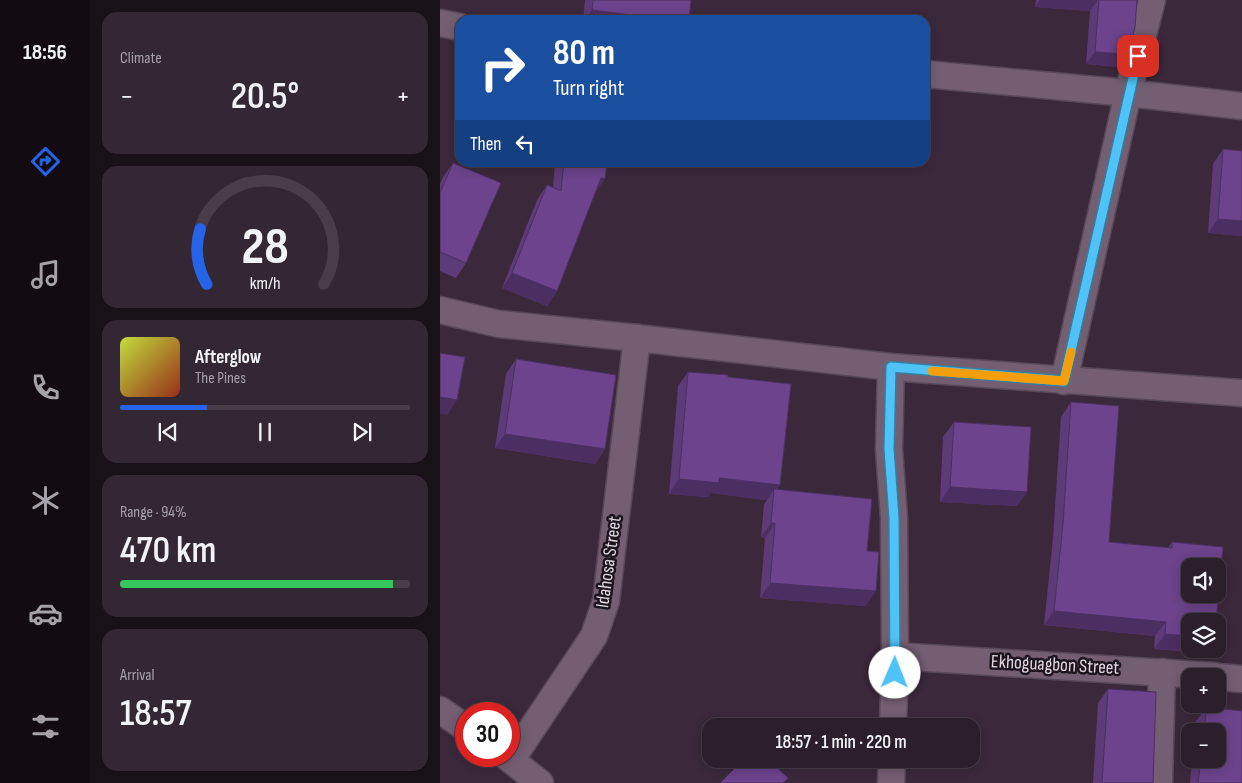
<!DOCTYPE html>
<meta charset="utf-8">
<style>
body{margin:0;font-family:"Sofia Sans Condensed",sans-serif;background:#342734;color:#f1f3f6;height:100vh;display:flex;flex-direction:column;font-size:19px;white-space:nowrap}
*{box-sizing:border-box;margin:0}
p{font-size:16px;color:#a6a2a9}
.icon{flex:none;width:28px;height:28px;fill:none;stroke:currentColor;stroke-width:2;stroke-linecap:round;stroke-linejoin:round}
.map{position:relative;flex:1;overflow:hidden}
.details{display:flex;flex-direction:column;gap:12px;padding:12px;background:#181118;width:350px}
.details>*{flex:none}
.top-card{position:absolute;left:15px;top:15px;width:475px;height:152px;border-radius:15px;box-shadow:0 2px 12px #0003,0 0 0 1px #483d48;background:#1a4fa0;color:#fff;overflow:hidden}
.fabs{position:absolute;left:741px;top:558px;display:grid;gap:10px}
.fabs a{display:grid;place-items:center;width:45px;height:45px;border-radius:10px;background:#2c1f2c;box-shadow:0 2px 12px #0003,0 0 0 1px #483d48;font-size:25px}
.speed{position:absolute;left:15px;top:702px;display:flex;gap:10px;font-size:25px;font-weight:700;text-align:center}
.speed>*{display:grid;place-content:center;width:65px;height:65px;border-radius:50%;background:#2c1f2c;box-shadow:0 2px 12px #0003,0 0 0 1px #483d48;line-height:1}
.speed .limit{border:8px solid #d22;background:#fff;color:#111}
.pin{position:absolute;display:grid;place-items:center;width:42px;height:42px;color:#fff;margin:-21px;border-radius:10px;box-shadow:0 2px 8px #0006}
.me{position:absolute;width:55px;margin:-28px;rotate:1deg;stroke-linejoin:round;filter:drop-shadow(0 0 4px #0008)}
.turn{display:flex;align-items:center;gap:18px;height:105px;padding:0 15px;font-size:22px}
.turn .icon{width:65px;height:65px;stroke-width:2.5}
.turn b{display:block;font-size:35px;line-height:42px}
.then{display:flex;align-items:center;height:48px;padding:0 15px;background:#0003;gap:10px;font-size:19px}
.big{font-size:38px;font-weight:600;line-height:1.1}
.details .tile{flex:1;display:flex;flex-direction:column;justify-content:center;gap:8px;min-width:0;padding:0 18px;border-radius:15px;background:#342734}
.details .dial{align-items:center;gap:0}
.dial svg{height:130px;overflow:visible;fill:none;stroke:#483d48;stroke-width:7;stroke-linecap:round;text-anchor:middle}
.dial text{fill:#f1f3f6;stroke:none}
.song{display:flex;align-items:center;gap:15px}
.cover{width:60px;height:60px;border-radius:8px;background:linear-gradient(135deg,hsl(70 70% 55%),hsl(10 70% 35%))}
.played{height:5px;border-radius:2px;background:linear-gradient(90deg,#2563eb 30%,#483d48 30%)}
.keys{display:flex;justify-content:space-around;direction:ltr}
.heat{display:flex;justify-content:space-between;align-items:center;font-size:28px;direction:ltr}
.charge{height:8px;border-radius:4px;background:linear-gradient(90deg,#34c759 94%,#483d48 0)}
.trip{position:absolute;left:262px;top:718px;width:278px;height:50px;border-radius:15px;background:#2c1f2c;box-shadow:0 2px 12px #0003,0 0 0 1px #483d48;font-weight:600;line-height:50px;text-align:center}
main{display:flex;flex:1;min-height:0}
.tabs{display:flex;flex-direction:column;width:90px;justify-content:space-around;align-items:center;background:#120c12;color:#a6a2a9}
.tabs .icon{width:35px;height:35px}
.tabs .active{color:#2563eb}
.tabs b{font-size:22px;color:#f1f3f6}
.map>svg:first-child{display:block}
</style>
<main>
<nav class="tabs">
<b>18:56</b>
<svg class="icon active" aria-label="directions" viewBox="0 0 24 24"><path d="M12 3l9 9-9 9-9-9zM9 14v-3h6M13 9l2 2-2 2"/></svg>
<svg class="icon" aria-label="music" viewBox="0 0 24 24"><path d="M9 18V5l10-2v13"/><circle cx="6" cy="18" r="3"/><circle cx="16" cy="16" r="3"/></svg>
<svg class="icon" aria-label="phone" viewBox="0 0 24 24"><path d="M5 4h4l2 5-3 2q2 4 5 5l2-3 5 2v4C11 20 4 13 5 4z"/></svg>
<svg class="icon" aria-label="climate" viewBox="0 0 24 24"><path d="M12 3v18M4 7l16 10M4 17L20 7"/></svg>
<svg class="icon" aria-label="car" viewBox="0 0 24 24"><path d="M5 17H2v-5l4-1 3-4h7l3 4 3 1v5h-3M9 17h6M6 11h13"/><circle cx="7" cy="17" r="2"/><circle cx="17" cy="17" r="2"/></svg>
<svg class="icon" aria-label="filters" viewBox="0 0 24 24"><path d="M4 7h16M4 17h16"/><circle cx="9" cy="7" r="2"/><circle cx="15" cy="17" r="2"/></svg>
</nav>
<section class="details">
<div class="tile"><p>Climate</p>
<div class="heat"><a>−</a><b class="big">20.5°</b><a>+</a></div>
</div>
<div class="tile dial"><svg viewBox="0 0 100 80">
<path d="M14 69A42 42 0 1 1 86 69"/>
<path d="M14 69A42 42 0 0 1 10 35" stroke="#2563eb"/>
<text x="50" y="56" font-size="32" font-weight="700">28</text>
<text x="50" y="72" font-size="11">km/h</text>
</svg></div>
<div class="tile">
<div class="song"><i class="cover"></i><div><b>Afterglow</b><p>The Pines</p></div></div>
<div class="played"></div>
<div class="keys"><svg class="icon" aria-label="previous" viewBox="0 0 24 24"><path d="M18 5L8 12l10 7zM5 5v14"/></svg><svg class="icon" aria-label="pause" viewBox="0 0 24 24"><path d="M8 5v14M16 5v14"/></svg><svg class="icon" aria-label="next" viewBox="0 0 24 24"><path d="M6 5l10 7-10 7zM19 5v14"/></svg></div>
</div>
<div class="tile"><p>Range · 94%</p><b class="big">470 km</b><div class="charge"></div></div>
<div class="tile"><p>Arrival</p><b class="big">18:57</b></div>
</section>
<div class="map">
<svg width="802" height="783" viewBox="0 0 802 783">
<rect width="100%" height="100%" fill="#3b293b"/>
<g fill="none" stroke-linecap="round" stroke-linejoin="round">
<g stroke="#574857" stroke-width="29">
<g id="minor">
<path d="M0,23l20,4"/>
<path d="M485,74l203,19 114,13"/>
<path d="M0,310l59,14 138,14 254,29 351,26"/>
<path d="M451,367l-2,82 5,69 1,138 -2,70"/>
<path d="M624,381l64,-288 24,-93"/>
<path d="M455,656l320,20"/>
<path d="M778,677l24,2"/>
<path d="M0,710l26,18"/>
<path d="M66,756l34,27"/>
<path d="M71,760l83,-124 12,-35 31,-263"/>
<path d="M451,783l1,-24"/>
<path d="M719,783l3,-111"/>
</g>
</g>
<use href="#minor" stroke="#735e72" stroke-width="26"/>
</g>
<g fill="#5d3a78">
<path d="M145,0h106l-2,20h-106z"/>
<path d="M596,0h101l-9,54 -9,13 -33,-3 4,-53 -55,-4z"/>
<path d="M783,149l19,87 -34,-3 5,-69z"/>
<path d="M115,162h52l-50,129 -10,15 -45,-18 35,-88 10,-15 6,2z"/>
<path d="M13,163l13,100 -10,15 -16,-7v-87l3,-7z"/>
<path d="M76,359l89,90 -10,15 -100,-16 11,-74z"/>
<path d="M248,372l40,5 49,113 90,61 -1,55 -106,-8 5,-60 -4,-1 3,-33 3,-4 -56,-7 -3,4 -39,-3 9,-108z"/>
<path d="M631,402l38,140 59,6 4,-6 33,111 -51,-4 1,-13 -111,-11 9,-87 8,-121z"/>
<path d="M514,422l63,84 -77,-4 3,-65z"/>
<path d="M668,689l45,94h-60l5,-80z"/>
<path d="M767,707l35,76h-52l2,-24h26v-28h-23l1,-10z"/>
</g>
<g fill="#4c2f62">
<path d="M600,0h58l-8,11 -55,-4z"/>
<path d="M152,10l79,10h-86z"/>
<path d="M655,52l33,2 -9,13 -33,-3z"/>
<path d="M161,178l4,1 -10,14z"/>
<path d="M778,219l24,2v15l-34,-3z"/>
<path d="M72,273l45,18 -10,15 -45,-18z"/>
<path d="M0,397l17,3 -10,15 -7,-1z"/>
<path d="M65,434l100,15 -10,15 -100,-16z"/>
<path d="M279,478l61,7 -6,9v-5l-7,11 -56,-7 -3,4 -39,-3 10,-15z"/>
<path d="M510,487l77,5 -10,14 -77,-4z"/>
<path d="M331,523h4l-10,15 -4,-1z"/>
<path d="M330,583l106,8 -10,15 -106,-8z"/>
<path d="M614,611l112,11 -11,14 -111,-11z"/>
<path d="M725,634l25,2v13h18l-3,4 -51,-4z"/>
</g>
<g fill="#6c438c" stroke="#4c2f62" fill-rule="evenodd">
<path d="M153,0h98l-2,20h-18l-79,-10z"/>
<path d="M659,0h38l-2,27 -7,27 -33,-2z"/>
<path d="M783,149l19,2v70l-24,-2z"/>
<path d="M124,162h43l-2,17 -4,-1 -44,113 -45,-18 35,-88 14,6z"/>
<path d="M13,163l48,20 -35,80 -26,-11v-59z"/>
<path d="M0,353l25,4 -8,43 -17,-3z"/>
<path d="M76,359l100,16 -11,74 -100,-15z"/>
<path d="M248,372l40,3v2l63,7 -11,101 -61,-7v5l-40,-4z"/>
<path d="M631,402l48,4 -10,136 63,6v-6l51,5 -7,74h-26v15l-25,-2 1,-12 -112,-11 9,-87zM750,566h28v28h-28z"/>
<path d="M514,422l77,5 -4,65 -77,-5z"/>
<path d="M334,489l98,10 -5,52 12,1 -3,39 -106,-8 5,-60h-4z"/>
<path d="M668,689l48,3 -3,91h-51z"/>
<path d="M767,707l35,4v72h-44l3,-24h17v-28h-14z"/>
<path d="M304,759h24l20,19 -5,5h-63z"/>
</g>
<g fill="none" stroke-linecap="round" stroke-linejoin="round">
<g stroke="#337fa1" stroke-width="12">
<path id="route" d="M455,673l-1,-155 -5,-69 2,-82 173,14 74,-325"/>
</g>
<use href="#route" stroke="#4fc3f7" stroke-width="9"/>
<path stroke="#f59e0b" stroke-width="9" d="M492,371l132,10 7,-29"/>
</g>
<g text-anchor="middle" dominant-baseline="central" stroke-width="5" stroke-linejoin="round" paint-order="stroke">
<g font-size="19" fill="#e0d5e0" stroke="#1d151d">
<text transform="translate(169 562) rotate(-82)">Idahosa Street</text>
<text transform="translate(615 665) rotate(3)">Ekhoguagbon Street</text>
</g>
</g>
</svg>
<div class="fabs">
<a><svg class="icon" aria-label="sound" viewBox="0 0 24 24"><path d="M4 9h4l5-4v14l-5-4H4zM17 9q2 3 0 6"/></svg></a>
<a><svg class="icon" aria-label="layers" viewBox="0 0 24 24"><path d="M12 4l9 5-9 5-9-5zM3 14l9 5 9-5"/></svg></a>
<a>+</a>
<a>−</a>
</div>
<div class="speed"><div class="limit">30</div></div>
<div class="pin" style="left:698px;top:56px;background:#d93025"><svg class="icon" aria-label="arrive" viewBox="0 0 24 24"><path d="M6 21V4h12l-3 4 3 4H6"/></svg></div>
<svg class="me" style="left:455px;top:673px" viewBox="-20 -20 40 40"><circle r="19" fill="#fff"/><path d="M0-13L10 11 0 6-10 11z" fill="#4fc3f7"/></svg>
<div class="trip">18:57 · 1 min · 220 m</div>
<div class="top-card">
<div class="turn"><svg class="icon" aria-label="right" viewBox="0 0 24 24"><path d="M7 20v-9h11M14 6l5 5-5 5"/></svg><div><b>80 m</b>Turn right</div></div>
<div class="then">Then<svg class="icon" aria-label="left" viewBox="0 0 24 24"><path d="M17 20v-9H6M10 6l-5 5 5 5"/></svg></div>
</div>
</div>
</main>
